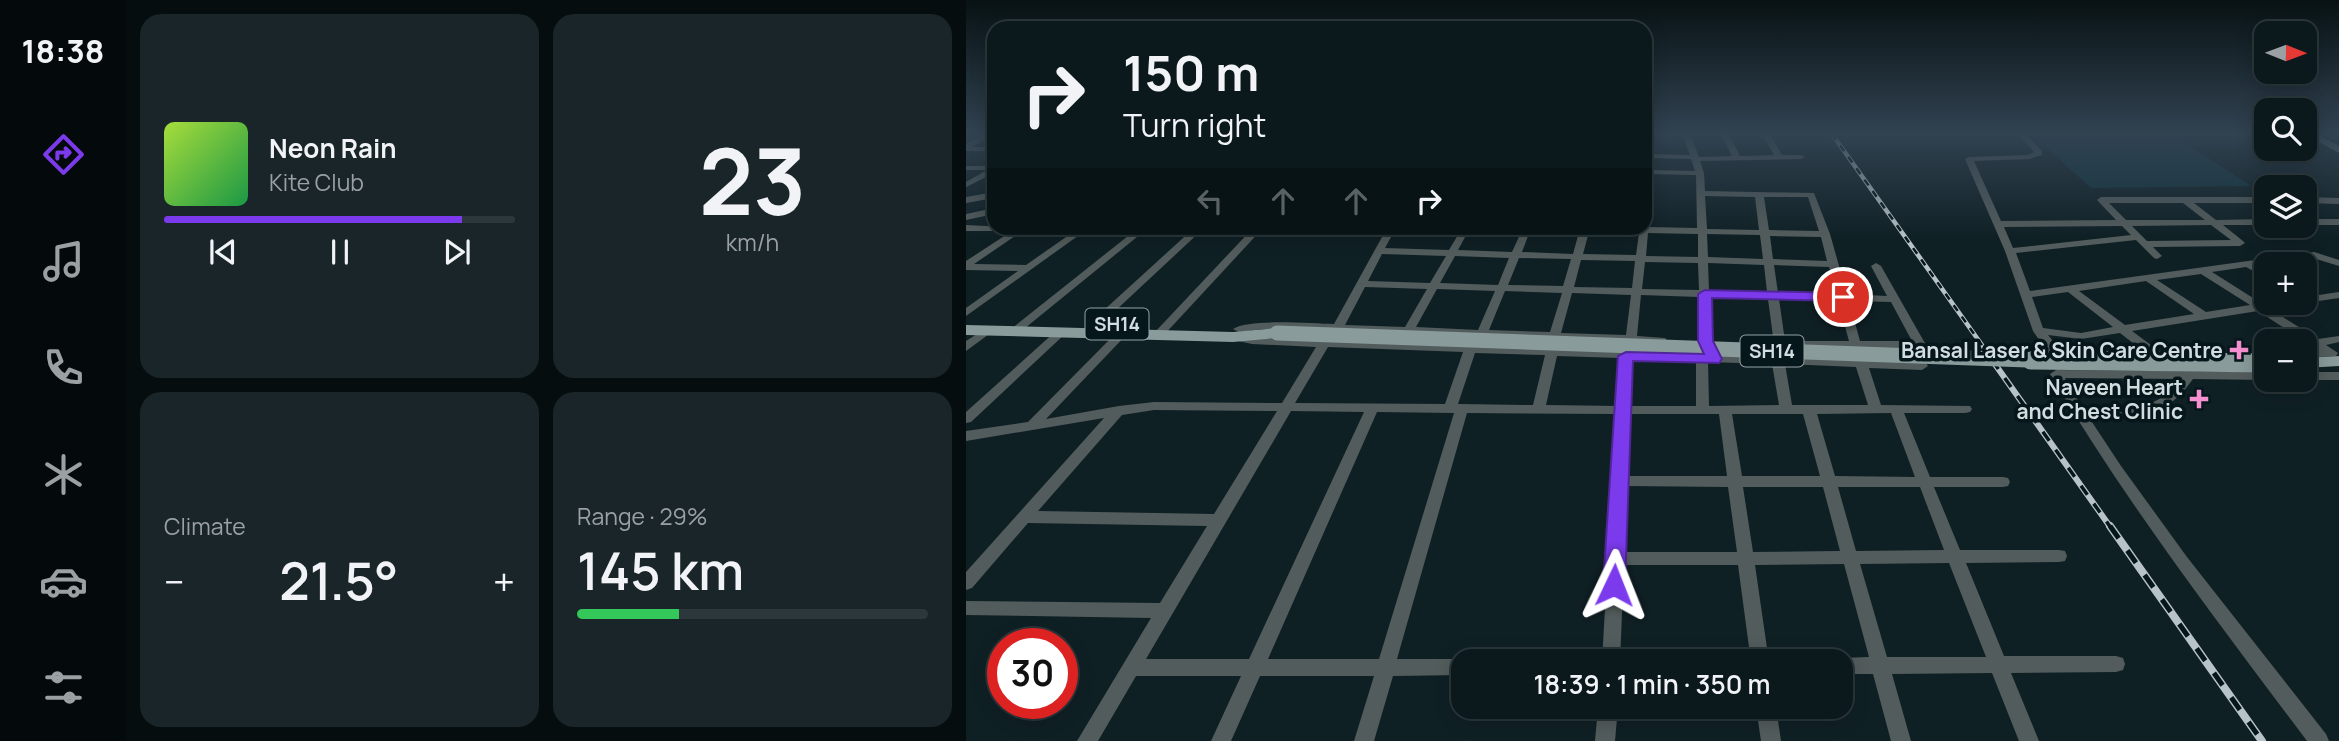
<!DOCTYPE html>
<meta charset="utf-8">
<style>
body{margin:0;font-family:Manrope,sans-serif;background:#192529;color:#f1f3f6;height:100vh;display:flex;flex-direction:column;font-size:26px;white-space:nowrap}
*{box-sizing:border-box;margin:0}
p{font-size:23px;color:#9aa0a3}
.icon{flex:none;width:38px;height:38px;fill:none;stroke:currentColor;stroke-width:2;stroke-linecap:round;stroke-linejoin:round}
.map{position:relative;flex:1;overflow:hidden}
.details{display:flex;flex-direction:column;gap:14px;padding:14px;background:#060d0f;width:840px}
.details>*{flex:none}
.guide{position:absolute;left:21px;top:21px;width:665px;height:214px;border-radius:21px;box-shadow:0 4px 18px #0003,0 0 0 2px #2b373b;background:#0b181c;color:#f1f3f6;overflow:hidden}
.needle{width:46px;rotate:91deg}
.buttons{position:absolute;left:1288px;top:21px;display:grid;gap:14px}
.buttons a{display:grid;place-items:center;width:63px;height:63px;border-radius:14px;background:#0b181c;box-shadow:0 4px 18px #0003,0 0 0 2px #2b373b;font-size:35px}
.speed{position:absolute;left:21px;top:628px;display:flex;gap:14px;font-size:35px;font-weight:700;text-align:center}
.speed>*{display:grid;place-content:center;width:91px;height:91px;border-radius:50%;background:#0b181c;box-shadow:0 4px 18px #0003,0 0 0 2px #2b373b;line-height:1}
.speed .limit{border:10px solid #d22;background:#fff;color:#111}
.pin{position:absolute;display:grid;place-items:center;width:60px;height:60px;color:#fff;margin:-30px;border:4px solid #fff;border-radius:50%;box-shadow:0 2px 7px #0007}
.me{position:absolute;width:77px;margin:-38px;rotate:2deg;stroke-linejoin:round;filter:drop-shadow(0 0 5px #0008)}
.turn{display:flex;align-items:center;gap:24px;height:147px;padding:0 21px;font-size:32px}
.turn .icon{width:91px;height:91px;stroke-width:2.5}
.turn b{display:block;font-size:49px;line-height:60px}
.lanes{display:flex;align-items:center;height:66px;padding:0 21px;background:#0003;justify-content:center;gap:35px;direction:ltr}
.lanes .off{opacity:.35}
.big{font-size:52px;font-weight:600;line-height:1.1}
.details .tile{flex:1;display:flex;flex-direction:column;justify-content:center;gap:10px;min-width:0;padding:0 24px;border-radius:21px;background:#192529}
.details .dial{align-items:center;gap:0}
.dial b{font-size:91px;line-height:1}
.song{display:flex;align-items:center;gap:21px}
.cover{width:84px;height:84px;border-radius:10px;background:linear-gradient(135deg,hsl(80 70% 55%),hsl(140 70% 35%))}
.played{height:7px;border-radius:4px;background:linear-gradient(90deg,#7c3aed 85%,#2b373b 85%)}
.keys{display:flex;justify-content:space-around;direction:ltr}
.heat{display:flex;justify-content:space-between;align-items:center;font-size:38px;direction:ltr}
.charge{height:10px;border-radius:5px;background:linear-gradient(90deg,#34c759 29%,#2b373b 0)}
.details .tiles{flex:1;display:grid;gap:14px;grid-template-columns:repeat(2,1fr)}
.trip{position:absolute;left:485px;top:649px;width:402px;height:70px;border-radius:21px;background:#0b181c;box-shadow:0 4px 18px #0003,0 0 0 2px #2b373b;font-weight:600;line-height:70px;text-align:center}
main{display:flex;flex:1;min-height:0}
.tab-bar{display:flex;flex-direction:column;width:126px;justify-content:space-around;align-items:center;background:#040a0b;color:#9aa0a3}
.tab-bar .icon{width:49px;height:49px}
.tab-bar .active{color:#7c3aed}
.tab-bar b{font-size:32px;color:#f1f3f6}
.map>svg:first-child{display:block}
</style>
<main>
<nav class="tab-bar">
<b>18:38</b>
<svg class="icon active" aria-label="directions" viewBox="0 0 24 24"><path d="M12 3l9 9-9 9-9-9zM9 14v-3h6M13 9l2 2-2 2"/></svg>
<svg class="icon" aria-label="music" viewBox="0 0 24 24"><path d="M9 18V5l10-2v13"/><circle cx="6" cy="18" r="3"/><circle cx="16" cy="16" r="3"/></svg>
<svg class="icon" aria-label="phone" viewBox="0 0 24 24"><path d="M5 4h4l2 5-3 2q2 4 5 5l2-3 5 2v4C11 20 4 13 5 4z"/></svg>
<svg class="icon" aria-label="climate" viewBox="0 0 24 24"><path d="M12 3v18M4 7l16 10M4 17L20 7"/></svg>
<svg class="icon" aria-label="car" viewBox="0 0 24 24"><path d="M5 17H2v-5l4-1 3-4h7l3 4 3 1v5h-3M9 17h6M6 11h13"/><circle cx="7" cy="17" r="2"/><circle cx="17" cy="17" r="2"/></svg>
<svg class="icon" aria-label="filters" viewBox="0 0 24 24"><path d="M4 7h16M4 17h16"/><circle cx="9" cy="7" r="2"/><circle cx="15" cy="17" r="2"/></svg>
</nav>
<section class="details">
<div class="tiles">
<div class="tile">
<div class="song"><i class="cover"></i><div><b>Neon Rain</b><p>Kite Club</p></div></div>
<div class="played"></div>
<div class="keys"><svg class="icon" aria-label="previous" viewBox="0 0 24 24"><path d="M18 5L8 12l10 7zM5 5v14"/></svg><svg class="icon" aria-label="pause" viewBox="0 0 24 24"><path d="M8 5v14M16 5v14"/></svg><svg class="icon" aria-label="next" viewBox="0 0 24 24"><path d="M6 5l10 7-10 7zM19 5v14"/></svg></div>
</div>
<div class="tile dial"><b>23</b><p>km/h</p></div>
<div class="tile"><p>Climate</p>
<div class="heat"><a>−</a><b class="big">21.5°</b><a>+</a></div>
</div>
<div class="tile"><p>Range · 29%</p><b class="big">145 km</b><div class="charge"></div></div>
</div>
</section>
<div class="map">
<svg width="1373" height="741" viewBox="0 0 1373 741">
<rect width="100%" height="100%" fill="#0f2025"/>
<path fill="#10343d" d="M1066,134h139l80,52 -160,2z"/>
<g fill="none" stroke-linecap="round" stroke-linejoin="round">
<g fill="#535c5c" fill-rule="evenodd">
<path d="M18,134h9l-21,13h22v4h-28v-7z"/>
<path d="M679,134h6l-1,20 40,1 -8,-21h8l9,23 33,-1 -11,-22h8l11,22 34,-1 -12,-21h8l12,21h19l4,2 -4,2 -101,2 4,12 1,18 109,2 16,41 17,60 40,2 -16,-30 5,-3 5,3 45,79 -2,2 -68,3 -69,-2 2,3 -6,4 -4,-1 -5,-10 -6,-45 -58,-2 2,44 5,14 209,8 2,3 -6,4 -53,-2 12,37 89,1 2,3 -2,3 -5,1h-61l26,64h73l5,1 2,4 -2,4 -5,1h-69l26,63h99l6,1 2,5 -2,5 -6,1 -93,1 38,93h112l7,2 2,6 -2,6 -7,2 -105,1 28,68h-20l-27,-68 -100,1 19,67h-20l-18,-67h-32v-12h-7l7,-4 28,-1 -25,-93 -89,1 14,97h-18l-13,-97h-114l-4,97h-18l10,-178 -1,-3 2,-4 4,-63 -150,-1 -70,246h66l7,3h-7v13l-70,1 -19,65h-20l20,-65h-114l-29,65h-20l30,-65h-105l-38,65h-21l74,-123 -185,-3v-14l194,2 47,-77 -179,-3 -56,65 -6,2v-18l138,-154 -138,23v-10l62,-9 90,-91 4,-1 6,3 -82,86 73,-13 35,-4 128,1 34,-56 -64,-3 -23,-5 -2,-2 2,-2 23,3 453,16 -5,-13 -1,-44 -58,-2 -4,41 28,2 2,2 -6,3 -398,-14 -24,3 -6,-3c16,-11 79,-5 101,-5l53,-96h9l-11,20 64,2 13,-22h8l-12,22 54,2 11,-24h8l-9,24 51,2 6,-22 -34,-1 -4,-3h104v-3l3,2 49,1 -1,-53 -46,-1 -1,34 -4,3zM684,158l41,1 4,12 -45,-1zM739,196l50,1 4,33 -52,-1zM798,197h44l11,34 -50,-1zM623,232l50,1 -3,22 -53,-1zM682,233l50,1v23l-52,-1zM741,234l53,1 3,24 -55,-2zM804,236l51,1 6,24 -54,-2zM416,254l64,2 -16,27 -62,-2zM489,256l54,2 -11,27 -58,-2zM553,258l52,1 -8,27 -55,-1zM615,260l54,1 -3,27 -58,-1zM679,262l53,1 1,27 -57,-1zM742,263l56,2 3,27 -58,-1zM808,265l55,2 7,27 -58,-1zM399,287l62,2 -22,38 -60,-2zM471,289l58,2 -17,39 -62,-3zM539,291l57,2 -12,39 -61,-2zM606,293l59,2 -5,40 -65,-2zM813,299l59,2 11,40h-64zM883,301l42,1 21,39h-52zM362,347l135,5 -18,52 -150,-1zM509,353l70,2 -12,50 -75,-1zM591,356l63,2 -3,48 -71,-1zM666,359l64,2v45h-66zM742,362l64,2 7,41 -70,1zM819,364l71,3 12,38h-76zM188,410l123,1 -63,103 -176,-3 84,-96zM325,411l73,1 -115,247h-103zM411,412l77,1 -75,246h-111zM925,413l24,64 -80,-1 -18,-62zM664,414h89l8,62h-100zM766,414h71l17,62h-78zM661,486l101,1 9,65h-113zM777,487h80l17,64 -87,1zM872,487h82l24,63 -88,1zM983,563l37,94h-99l-27,-93z"/>
<path d="M1052,134h8l16,17v4l-13,4 -55,2 27,60 115,-1 -19,-20 4,-3h165v6h-72l22,17 50,-1v6h-43l20,16 2,2 -5,3 -87,1 9,9 -5,3 -3,-1 -18,-18 -120,13 14,38 284,-39 25,8v6l-26,-8 -56,8 9,5v7l-20,-11 -34,5 49,31h28l-1,2 -18,4 48,30 21,-3v6l-13,3 12,8 -2,3 -31,2v-8h13l-60,-39 -126,20 27,20 2,3 -2,3h-8l-31,-24 -39,6 -33,-4 10,12 16,3 2,3 -6,4 -20,-4 -6,-6 -11,-16 -28,-80 -40,-92 4,-2 59,-2 6,-3zM1143,203h74l22,17h-79zM1245,225l20,15 -84,1 -15,-15zM1156,226l9,9 -118,13 -9,-21zM1235,274l49,31 -44,7 -49,-32zM1180,281l48,33 -69,11 -46,-34zM1102,292l45,35 -32,6 -38,-5 -11,-31z"/>
<path d="M0,166h28v7l-28,14v-5l21,-12h-21z"/>
<path d="M28,192v6l-28,5v-6z"/>
<path d="M1339,197l34,1v6l-34,-1z"/>
<path d="M28,208v6l-28,6v-6z"/>
<rect x="1339" y="219" width="34" height="6"/>
<path d="M0,225l61,3 -53,36 52,1 53,-37h10l-123,88v-8l52,-37 -52,-1v-9l46,-30h-46z"/>
<path d="M172,228h10l-129,105h-8l-2,-2 2,-2z"/>
<path d="M228,228h10l-104,97h-8l-2,-2 2,-2z"/>
<path d="M287,228h10l-100,108h-8l-2,-2 2,-2z"/>
<path d="M1373,292v6l-34,5h-2h2v-6z"/>
<path d="M22,327l4,1 2,2 -2,2 -26,19v-10z"/>
<path d="M95,329l6,3 -2,2 -94,88 -5,1v-11l91,-82z"/>
<path d="M1090,370l210,2v8l-73,-1c-31,43 -57,39 -105,37l33,50 66,91 139,177 3,7h-22c-90,-120 -182,-240 -257,-367zM1099,378l116,1c-28,36 -58,30 -99,28z"/>
<rect x="1339" y="372" width="34" height="8"/>
<path d="M632,707h20l-3,34h-20z"/>
<path d="M790,707h20l5,34h-20z"/>
</g>
<path fill="#71807f" fill-rule="evenodd" d="M1339,134h12l22,12v7z"/>
<g fill="#899b9b" fill-rule="evenodd">
<path d="M0,325l267,7 44,-4 8,5 -8,5 -44,4 -267,-7z"/>
<path d="M1373,356v10l-34,2v-10z"/>
</g>
<g stroke="#b7c3c6" stroke-width="4.5">
<path id="rail-far2" d="M866,134l162,228"/>
</g>
<g stroke="#b7c3c6" stroke-width="6">
<path id="rail-far1" d="M1026,360l119,168"/>
</g>
<g stroke="#b7c3c6" stroke-width="8">
<path id="rail" d="M1144,526l152,215"/>
</g>
<use href="#rail-far2" stroke="#06171c" stroke-width="2.5" stroke-dasharray="7" stroke-linecap="butt"/>
<use href="#rail-far1" stroke="#06171c" stroke-width="3.5" stroke-dasharray="11" stroke-linecap="butt"/>
<use href="#rail" stroke="#06171c" stroke-width="5" stroke-dasharray="15" stroke-linecap="butt"/>
<path stroke="#899b9b" stroke-width="15" d="M311,333l803,29"/>
<path stroke="#899b9b" stroke-width="19" d="M1065,360l235,3"/>
</g>
<linearGradient id="sky" x2="0" y2="1"><stop stop-color="#081214"/><stop offset="0.56" stop-color="#314251"/><stop offset="1" stop-color="#314251" stop-opacity="0"/></linearGradient>
<rect width="1373" height="238" fill="url(#sky)"/>
<path fill="#7c3aed" stroke="#51269a" stroke-width="2" d="M739,290l138,3 7,4 -7,4 -131,-3 1,43 9,18 -3,4 -86,-2 -8,224 -3,6 -8,3 -8,-3 -3,-6 15,-229 8,-4 78,2 -6,-13v-47z"/>
<g fill="#f690d0" stroke="#06171c" stroke-width="2.5">
<path d="M1269.5 339.5h7v7h7v7h-7v7h-7v-7h-7v-7h7z"/>
<path d="M1229.5 388.5h7v7h7v7h-7v7h-7v-7h-7v-7h7z"/>
</g>
<g text-anchor="middle" dominant-baseline="central" stroke-width="7" stroke-linejoin="round" paint-order="stroke">
<g fill="#06171c" stroke="#95a2a5" stroke-width="2">
<rect x="119.5" y="308.5" width="63" height="31" rx="5"/>
<rect x="774.5" y="335.5" width="63" height="31" rx="5"/>
</g>
<g font-size="19" font-weight="bold" fill="#d2dde0">
<text x="151" y="324">SH14</text>
<text x="806" y="351">SH14</text>
</g>
<g font-size="21" font-weight="bold" fill="#d2dde0" stroke="#06171c" text-anchor="end">
<text x="1257" y="350">Bansal Laser &amp; Skin Care Centre</text>
<text x="1217" y="387">Naveen Heart<tspan x="1217" dy="24">and Chest Clinic</tspan></text>
</g>
</g>
</svg>
<div class="buttons">
<a><svg class="needle" viewBox="-14 -14 28 28"><path d="M0-13l5 13h-10z" fill="#e53935"/><path d="M0 13l5-13h-10z" fill="#9aa0a3"/></svg></a>
<a><svg class="icon" aria-label="search" viewBox="0 0 24 24"><circle cx="10" cy="10" r="6"/><path d="M15 15l6 6"/></svg></a>
<a><svg class="icon" aria-label="layers" viewBox="0 0 24 24"><path d="M12 4l9 5-9 5-9-5zM3 14l9 5 9-5"/></svg></a>
<a>+</a>
<a>−</a>
</div>
<div class="speed"><div class="limit">30</div></div>
<div class="pin" style="left:877px;top:297px;background:#d93025"><svg class="icon" aria-label="arrive" viewBox="0 0 24 24"><path d="M6 21V4h12l-3 4 3 4H6"/></svg></div>
<svg class="me" style="left:648px;top:585px" viewBox="-20 -20 40 40"><path d="M0-17L14 15 0 8-14 15z" fill="#7c3aed" stroke="#fff" stroke-width="4"/></svg>
<div class="trip">18:39 · 1 min · 350 m</div>
<div class="guide">
<div class="turn"><svg class="icon" aria-label="right" viewBox="0 0 24 24"><path d="M7 20v-9h11M14 6l5 5-5 5"/></svg><div><b>150 m</b>Turn right</div></div>
<div class="lanes"><svg class="icon off" aria-label="left" viewBox="0 0 24 24"><path d="M17 20v-9H6M10 6l-5 5 5 5"/></svg><svg class="icon off" aria-label="ahead" viewBox="0 0 24 24"><path d="M12 20V5M6 11l6-6 6 6"/></svg><svg class="icon off" aria-label="ahead" viewBox="0 0 24 24"><path d="M12 20V5M6 11l6-6 6 6"/></svg><svg class="icon" aria-label="right" viewBox="0 0 24 24"><path d="M7 20v-9h11M14 6l5 5-5 5"/></svg></div>
</div>
</div>
</main>
